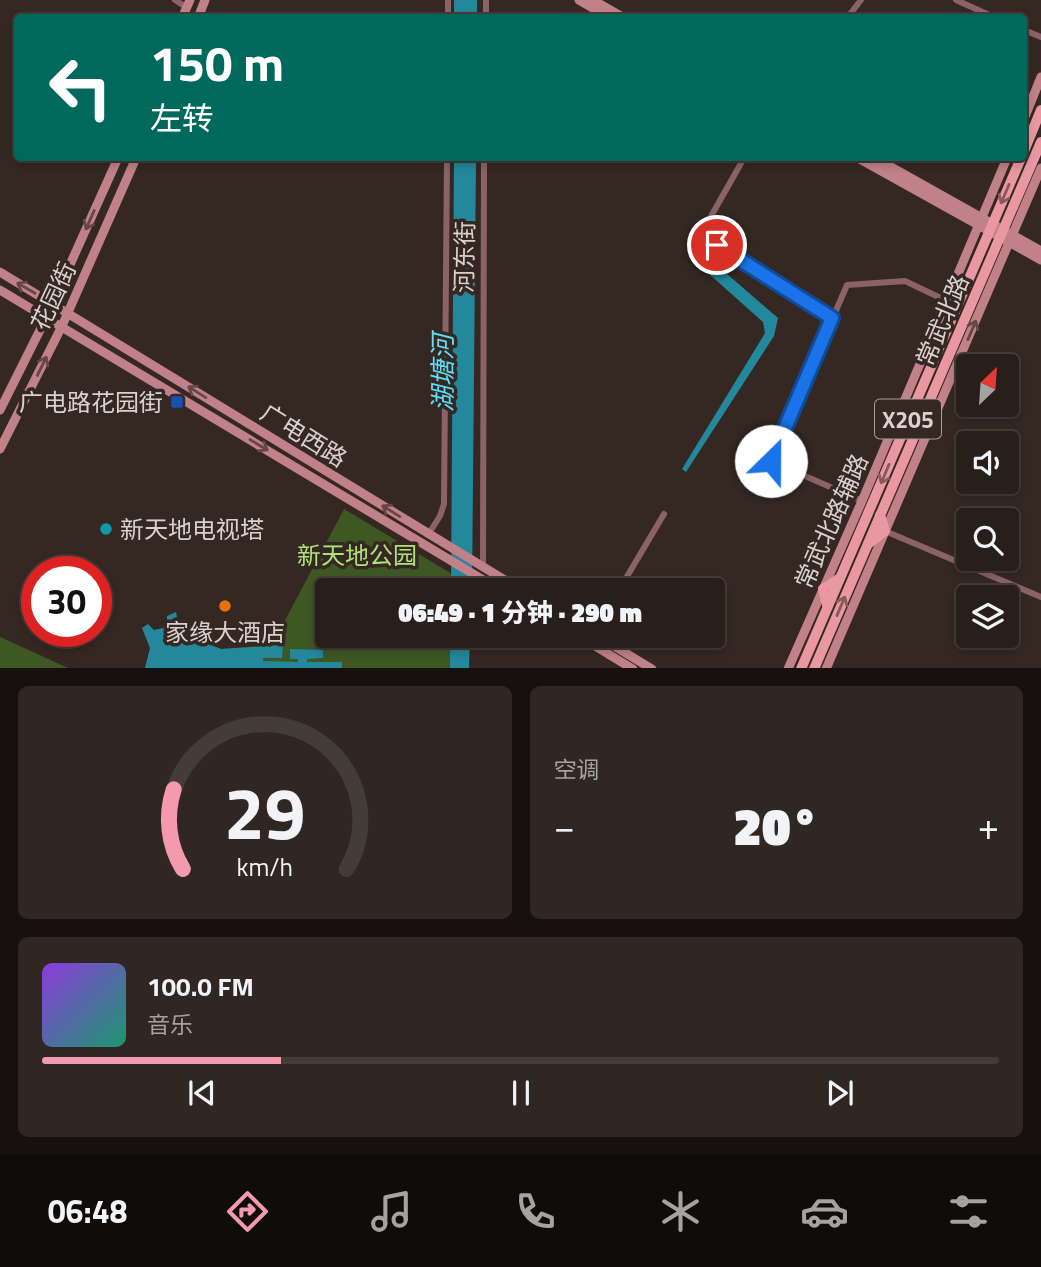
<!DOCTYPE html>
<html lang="zh">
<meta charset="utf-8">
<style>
body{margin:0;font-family:"Titillium Web","Noto Sans SC",sans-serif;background:#302723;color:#f1f3f6;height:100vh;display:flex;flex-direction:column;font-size:26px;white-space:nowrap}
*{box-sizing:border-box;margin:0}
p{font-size:23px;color:#a5a2a2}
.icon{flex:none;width:38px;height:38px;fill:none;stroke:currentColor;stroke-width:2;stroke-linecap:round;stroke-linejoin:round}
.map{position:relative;height:668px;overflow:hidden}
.panel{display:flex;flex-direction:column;gap:18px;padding:18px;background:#16100e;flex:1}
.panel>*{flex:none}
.hud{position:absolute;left:14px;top:14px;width:1013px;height:147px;border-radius:7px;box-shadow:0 4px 10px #0003,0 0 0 2px #443c39;background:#00695c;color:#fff;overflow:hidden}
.needle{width:46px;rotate:25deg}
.fabs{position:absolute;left:956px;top:354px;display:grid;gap:14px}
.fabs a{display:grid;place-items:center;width:63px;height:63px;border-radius:7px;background:#281e1a;box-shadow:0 4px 10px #0003,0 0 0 2px #443c39;font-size:35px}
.speed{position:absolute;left:21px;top:556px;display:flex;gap:14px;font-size:35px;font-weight:700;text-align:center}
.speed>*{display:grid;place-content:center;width:91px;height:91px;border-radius:50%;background:#281e1a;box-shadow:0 4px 10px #0003,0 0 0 2px #443c39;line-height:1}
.speed .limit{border:10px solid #d22;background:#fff;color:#111}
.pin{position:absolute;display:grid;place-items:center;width:60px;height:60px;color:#fff;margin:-30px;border:4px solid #fff;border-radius:50%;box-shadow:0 2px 7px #0007}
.me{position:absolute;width:77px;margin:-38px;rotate:23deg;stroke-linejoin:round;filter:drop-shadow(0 0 5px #0008)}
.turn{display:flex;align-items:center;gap:24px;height:147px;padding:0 21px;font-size:32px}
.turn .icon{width:91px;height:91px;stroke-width:2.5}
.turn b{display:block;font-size:49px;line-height:60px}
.big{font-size:52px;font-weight:800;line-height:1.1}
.panel .card{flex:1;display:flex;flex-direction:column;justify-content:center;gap:10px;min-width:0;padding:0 24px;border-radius:10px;background:#302723}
.panel .dial{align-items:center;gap:0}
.dial svg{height:182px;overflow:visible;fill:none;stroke:#443c39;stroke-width:7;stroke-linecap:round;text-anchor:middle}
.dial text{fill:#f1f3f6;stroke:none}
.song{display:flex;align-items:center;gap:21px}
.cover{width:84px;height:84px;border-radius:10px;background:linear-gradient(135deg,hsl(270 70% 55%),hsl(160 70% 35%))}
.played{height:7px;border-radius:4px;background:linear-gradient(90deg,#f39aac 25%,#443c39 25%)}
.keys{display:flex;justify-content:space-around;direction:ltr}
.heat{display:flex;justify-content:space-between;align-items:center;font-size:38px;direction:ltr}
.panel .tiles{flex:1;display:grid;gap:18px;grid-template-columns:1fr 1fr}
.card:last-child{grid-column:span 2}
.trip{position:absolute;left:315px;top:578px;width:410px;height:70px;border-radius:7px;background:#281e1a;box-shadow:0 4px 10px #0003,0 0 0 2px #443c39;font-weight:800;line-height:70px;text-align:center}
.tab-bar{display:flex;height:112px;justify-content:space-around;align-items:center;background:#100c0a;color:#a5a2a2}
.tab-bar .icon{width:49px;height:49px}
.tab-bar .current{color:#f39aac}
.tab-bar b{font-size:32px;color:#f1f3f6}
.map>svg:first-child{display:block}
</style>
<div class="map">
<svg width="1041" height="669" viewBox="0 0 1041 669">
<rect width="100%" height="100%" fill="#352823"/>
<g fill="#3e5824">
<path d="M344,509l108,65 -1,16h-124v45h123v33l-291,1 48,-25 14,5 51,-4z"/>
<path d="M0,637l68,31 -68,1z"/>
</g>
<g fill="#23889c">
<rect x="454" y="0" width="23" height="17"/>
<path d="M454,158h22l-4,432h-21z"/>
<path d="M697,248l81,70 -4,18 -88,136 -4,-3 83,-136 -2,-11 -73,-65z"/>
<path d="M176,612l4,20 41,17 62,-4 -1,13h-19v3l35,1v-3h-8v-10l33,1v8l-16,1v3h35v6h-197l5,-20 -8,-20 6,-4 6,6 9,-2 4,-5v-7z"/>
<path d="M450,635h20l-1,33h-19z"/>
</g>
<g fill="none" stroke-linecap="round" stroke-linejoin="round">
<g stroke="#8b6367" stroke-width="6">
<path d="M175,0l11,7"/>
<path d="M956,0l40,18"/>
<path d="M448,18v-18"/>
<path d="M486,18v-18"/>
<path d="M847,18l14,-18"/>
<path d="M1024,30l17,7"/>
<path d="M744,158l-43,76 131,84"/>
<path d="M862,501l-91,-40 76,-176 58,-4 42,20"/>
<path d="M885,531l156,66"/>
<path d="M428,535l12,-19 4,-12 3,-346"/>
<path d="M483,567l1,-409"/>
<path d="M619,590l45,-76"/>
</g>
<g stroke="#c08188" stroke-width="9">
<path d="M579,0l31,18"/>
<path d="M593,0l31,18"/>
<path d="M182,18l8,-18"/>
<path d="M198,18l7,-18"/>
<path d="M1024,119l17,-42"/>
<path d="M858,158l183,102"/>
<path d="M875,158l166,93"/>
<path d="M0,272l521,318"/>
<path d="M0,290l500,300"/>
<path d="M0,410l46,-92 72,-160"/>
<path d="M0,449l62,-123 74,-168"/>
<path d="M577,635l56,34"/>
<path d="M596,635l56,34"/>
<path d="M788,669l74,-168 145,-343"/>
<path d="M826,669l215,-501"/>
</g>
<g stroke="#e998a1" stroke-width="10">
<path d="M1024,151l17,-41"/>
<path d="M921,421l14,-6 -4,-16"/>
<path d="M868,544l17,-13 -5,-16"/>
<path d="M827,605l-4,-16 17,-11"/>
<path d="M801,669l220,-511"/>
<path d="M814,669l227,-527"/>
</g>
</g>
<defs><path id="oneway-shaft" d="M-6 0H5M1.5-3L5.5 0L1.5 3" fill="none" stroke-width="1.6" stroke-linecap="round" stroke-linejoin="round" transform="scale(1.75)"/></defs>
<g stroke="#865a5c">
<use href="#oneway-shaft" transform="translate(1005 194) rotate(113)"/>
<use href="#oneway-shaft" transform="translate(885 474) rotate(113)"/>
<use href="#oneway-shaft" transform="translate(841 606) rotate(-67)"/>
</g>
<g stroke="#664746">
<use href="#oneway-shaft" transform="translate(90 220) rotate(114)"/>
<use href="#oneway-shaft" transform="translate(26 288) rotate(-150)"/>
<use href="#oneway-shaft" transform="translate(972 330) rotate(-67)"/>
<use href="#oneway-shaft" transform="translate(42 366) rotate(-64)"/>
<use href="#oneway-shaft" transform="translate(197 392) rotate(-148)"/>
<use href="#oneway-shaft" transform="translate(259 445) rotate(31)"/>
<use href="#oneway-shaft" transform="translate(391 511) rotate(-148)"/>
</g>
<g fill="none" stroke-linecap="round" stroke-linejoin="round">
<g stroke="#114b97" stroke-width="18">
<path id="route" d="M717,245l115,73 -61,143"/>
</g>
<use href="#route" stroke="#1a73e8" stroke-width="12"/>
</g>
<rect fill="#1a4fb4" stroke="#352823" stroke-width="2.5" x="170" y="395" width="14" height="14" rx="3.5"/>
<circle fill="#0f9aa8" stroke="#352823" stroke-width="2.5" cx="106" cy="529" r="7"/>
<circle fill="#e8710a" stroke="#352823" stroke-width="2.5" cx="225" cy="606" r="7"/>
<g text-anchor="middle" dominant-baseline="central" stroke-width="7" stroke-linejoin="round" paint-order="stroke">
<rect fill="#352823" stroke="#a89e9b" stroke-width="2" x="875" y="399.5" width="66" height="39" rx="5"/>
<g font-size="23" font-weight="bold" fill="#dad1ce">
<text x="908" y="419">X205</text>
</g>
<g font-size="24" fill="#dad1ce" stroke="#352823">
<text transform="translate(464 257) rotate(-89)">河东街</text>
<text transform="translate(53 296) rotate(-65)">花园街</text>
<text transform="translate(942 320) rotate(-67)">常武北路</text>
<text transform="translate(304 435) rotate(32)">广电西路</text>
<text transform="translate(831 521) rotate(-66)">常武北路辅路</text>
</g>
<g font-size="24" fill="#dad1ce" stroke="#352823" text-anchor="end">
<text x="163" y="402">广电路花园街</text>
<text x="120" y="529" text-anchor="start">新天地电视塔</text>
<text x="225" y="632" text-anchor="middle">家缘大酒店</text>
</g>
<g font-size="24" fill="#ade279" stroke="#352823">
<text x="357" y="555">新天地公园</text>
</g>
<g font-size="26" font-style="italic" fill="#5edcf8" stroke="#352823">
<text transform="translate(442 373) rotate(-90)">湖塘河</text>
</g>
</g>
</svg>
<div class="fabs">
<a><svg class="needle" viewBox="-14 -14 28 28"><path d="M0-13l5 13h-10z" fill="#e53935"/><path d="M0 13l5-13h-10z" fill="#a5a2a2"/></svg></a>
<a><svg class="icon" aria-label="sound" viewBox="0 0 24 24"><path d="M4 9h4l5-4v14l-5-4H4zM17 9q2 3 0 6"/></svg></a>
<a><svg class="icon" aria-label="search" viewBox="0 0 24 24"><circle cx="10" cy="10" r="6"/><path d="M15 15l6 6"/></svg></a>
<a><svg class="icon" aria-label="layers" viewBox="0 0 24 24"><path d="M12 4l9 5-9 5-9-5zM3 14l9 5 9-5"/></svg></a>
</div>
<div class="speed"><div class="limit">30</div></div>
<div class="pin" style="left:717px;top:245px;background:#d93025"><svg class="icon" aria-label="arrive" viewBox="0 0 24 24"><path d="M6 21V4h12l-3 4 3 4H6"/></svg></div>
<svg class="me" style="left:771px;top:461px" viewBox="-20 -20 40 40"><circle r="19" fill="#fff"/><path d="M0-13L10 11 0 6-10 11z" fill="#1a73e8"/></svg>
<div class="trip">06:49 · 1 分钟 · 290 m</div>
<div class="hud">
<div class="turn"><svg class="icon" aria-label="left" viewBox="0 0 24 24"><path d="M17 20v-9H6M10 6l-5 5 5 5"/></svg><div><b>150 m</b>左转</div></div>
</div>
</div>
<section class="panel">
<div class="tiles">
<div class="card dial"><svg viewBox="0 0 100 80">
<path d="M14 69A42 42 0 1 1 86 69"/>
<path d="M14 69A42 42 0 0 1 10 34" stroke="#f39aac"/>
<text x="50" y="56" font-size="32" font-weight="700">29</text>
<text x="50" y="72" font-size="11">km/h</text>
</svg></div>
<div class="card"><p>空调</p>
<div class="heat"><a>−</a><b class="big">20°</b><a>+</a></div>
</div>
<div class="card">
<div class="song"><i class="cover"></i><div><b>100.0 FM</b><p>音乐</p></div></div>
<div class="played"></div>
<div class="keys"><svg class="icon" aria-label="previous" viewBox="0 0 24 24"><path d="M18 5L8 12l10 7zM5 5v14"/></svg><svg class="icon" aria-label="pause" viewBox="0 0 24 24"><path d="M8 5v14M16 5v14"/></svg><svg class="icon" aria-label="next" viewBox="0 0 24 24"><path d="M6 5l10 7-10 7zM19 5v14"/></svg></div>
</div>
</div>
</section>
<nav class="tab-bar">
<b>06:48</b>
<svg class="icon current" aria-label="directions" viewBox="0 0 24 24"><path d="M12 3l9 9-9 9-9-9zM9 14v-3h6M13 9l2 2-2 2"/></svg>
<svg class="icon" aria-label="music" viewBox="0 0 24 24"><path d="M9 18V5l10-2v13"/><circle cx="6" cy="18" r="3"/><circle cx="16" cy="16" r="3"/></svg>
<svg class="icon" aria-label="phone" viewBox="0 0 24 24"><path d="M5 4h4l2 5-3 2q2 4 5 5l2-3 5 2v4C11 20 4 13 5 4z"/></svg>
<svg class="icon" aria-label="climate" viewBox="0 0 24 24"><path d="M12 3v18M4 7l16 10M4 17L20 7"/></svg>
<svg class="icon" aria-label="car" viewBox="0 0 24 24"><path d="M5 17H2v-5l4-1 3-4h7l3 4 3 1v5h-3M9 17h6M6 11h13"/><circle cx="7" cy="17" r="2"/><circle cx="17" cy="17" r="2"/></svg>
<svg class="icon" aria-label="filters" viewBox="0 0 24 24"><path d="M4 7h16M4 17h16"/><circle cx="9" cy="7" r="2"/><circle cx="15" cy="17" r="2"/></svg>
</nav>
